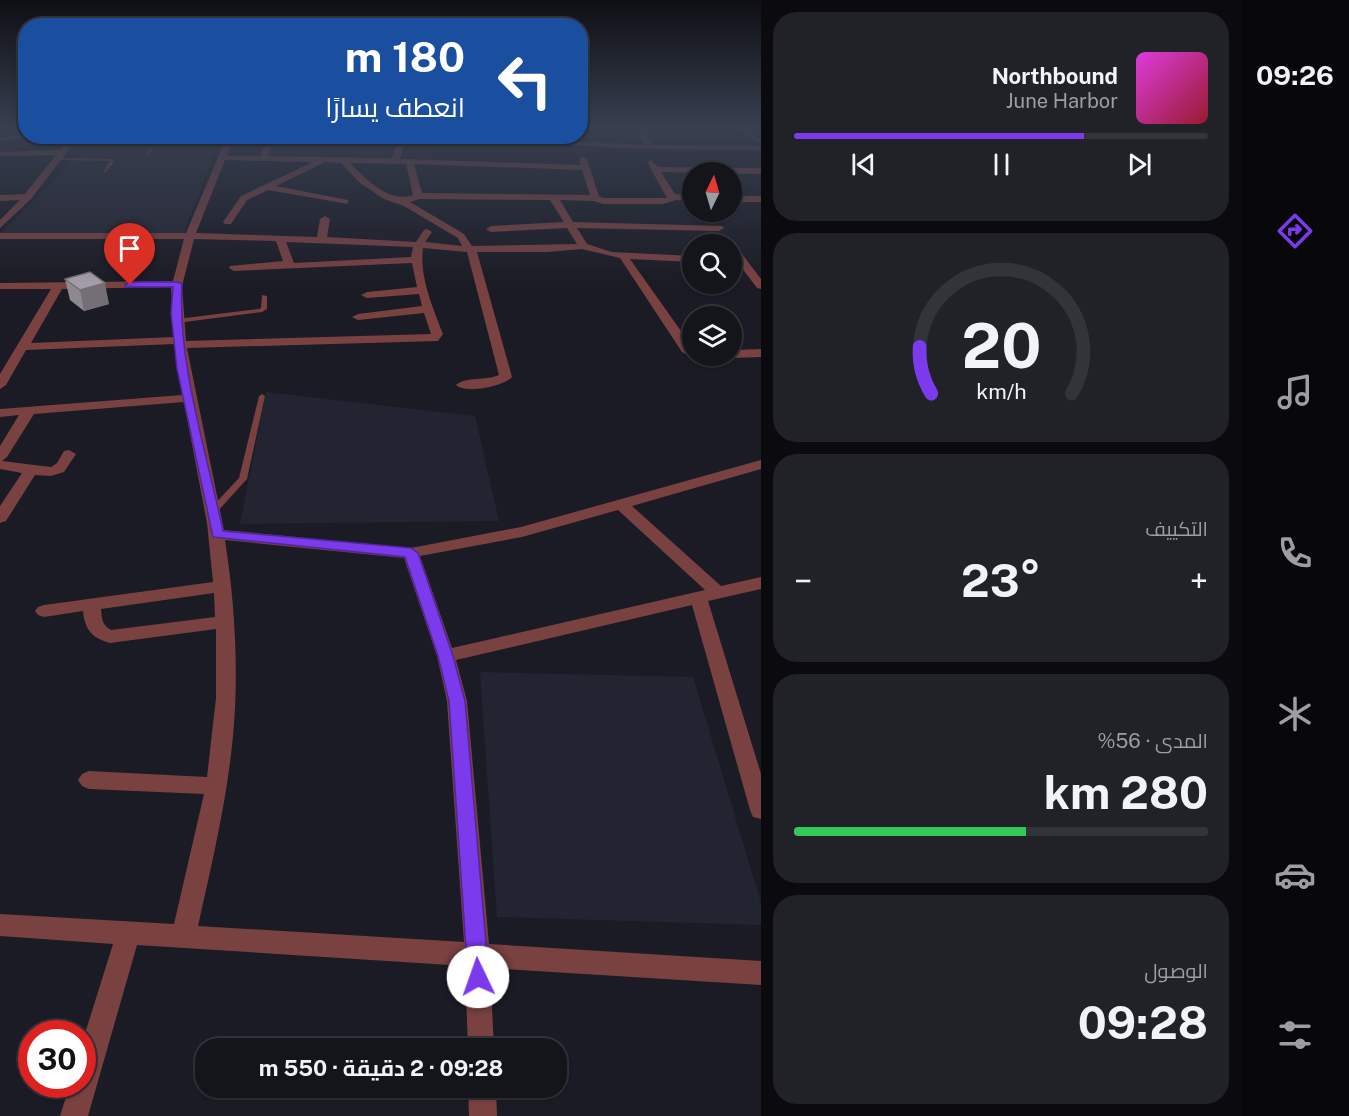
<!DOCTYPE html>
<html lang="ar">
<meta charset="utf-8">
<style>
body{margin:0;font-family:"Public Sans",Cairo,sans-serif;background:#212128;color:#f1f3f6;direction:rtl;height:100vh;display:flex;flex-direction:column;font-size:22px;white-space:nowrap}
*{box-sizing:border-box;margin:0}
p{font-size:20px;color:#9d9ea3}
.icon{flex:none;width:33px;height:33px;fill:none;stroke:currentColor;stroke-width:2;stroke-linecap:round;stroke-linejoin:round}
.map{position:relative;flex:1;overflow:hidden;direction:ltr}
.drawer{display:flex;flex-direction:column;gap:12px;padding:12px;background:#0b0b0f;width:480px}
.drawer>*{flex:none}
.hud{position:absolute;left:18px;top:18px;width:570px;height:126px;border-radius:24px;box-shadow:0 2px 4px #0004,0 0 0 2px #33333a;direction:rtl;background:#1a4fa0;color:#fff;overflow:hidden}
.needle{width:39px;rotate:5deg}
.fabs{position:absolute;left:682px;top:162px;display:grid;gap:12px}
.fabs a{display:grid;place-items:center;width:60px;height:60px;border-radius:50%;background:#14141b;box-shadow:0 2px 4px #0004,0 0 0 2px #33333a;font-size:30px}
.speed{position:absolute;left:18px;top:1020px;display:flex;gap:12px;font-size:30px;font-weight:700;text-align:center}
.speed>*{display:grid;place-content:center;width:78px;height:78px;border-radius:50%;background:#14141b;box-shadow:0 2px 4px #0004,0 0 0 2px #33333a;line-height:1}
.speed .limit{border:9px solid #d22;background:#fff;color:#111}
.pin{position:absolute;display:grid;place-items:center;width:51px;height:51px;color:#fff;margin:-62px -26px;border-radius:50% 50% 50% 0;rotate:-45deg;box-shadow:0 0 6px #0007}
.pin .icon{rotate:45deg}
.me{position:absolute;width:66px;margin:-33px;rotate:357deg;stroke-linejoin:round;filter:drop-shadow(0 0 4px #0008)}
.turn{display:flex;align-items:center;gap:21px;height:126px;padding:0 24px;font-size:27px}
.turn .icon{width:78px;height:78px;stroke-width:2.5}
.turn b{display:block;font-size:42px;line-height:51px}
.big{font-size:45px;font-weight:700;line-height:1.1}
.drawer .widget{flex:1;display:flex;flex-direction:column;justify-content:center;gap:9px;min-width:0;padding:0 21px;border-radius:24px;background:#212128}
.drawer .dial{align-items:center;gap:0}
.dial svg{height:156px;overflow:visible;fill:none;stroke:#33333a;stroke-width:7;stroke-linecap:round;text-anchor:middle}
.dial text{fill:#f1f3f6;stroke:none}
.song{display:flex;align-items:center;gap:18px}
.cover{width:72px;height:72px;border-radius:9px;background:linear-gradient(135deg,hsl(300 70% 55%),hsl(350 70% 35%))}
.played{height:6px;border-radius:3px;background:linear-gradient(90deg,#7c3aed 70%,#33333a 70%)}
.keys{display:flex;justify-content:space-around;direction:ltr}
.heat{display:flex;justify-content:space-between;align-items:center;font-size:33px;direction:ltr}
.charge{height:9px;border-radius:4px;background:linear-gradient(90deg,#34c759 56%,#33333a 0)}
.trip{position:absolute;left:195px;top:1038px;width:372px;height:60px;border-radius:24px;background:#14141b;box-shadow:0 2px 4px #0004,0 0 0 2px #33333a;font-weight:700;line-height:60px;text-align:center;direction:rtl}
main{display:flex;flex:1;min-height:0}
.dock{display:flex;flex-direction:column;width:108px;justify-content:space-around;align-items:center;background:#08080b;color:#9d9ea3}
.dock .icon{width:42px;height:42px}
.dock .selected{color:#7c3aed}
.dock b{font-size:27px;color:#f1f3f6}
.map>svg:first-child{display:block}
</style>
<main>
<nav class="dock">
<b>09:26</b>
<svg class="icon selected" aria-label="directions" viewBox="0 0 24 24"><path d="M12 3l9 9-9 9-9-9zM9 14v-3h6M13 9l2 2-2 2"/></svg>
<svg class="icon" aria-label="music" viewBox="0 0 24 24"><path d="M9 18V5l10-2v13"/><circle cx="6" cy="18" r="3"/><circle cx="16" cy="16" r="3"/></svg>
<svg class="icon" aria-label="phone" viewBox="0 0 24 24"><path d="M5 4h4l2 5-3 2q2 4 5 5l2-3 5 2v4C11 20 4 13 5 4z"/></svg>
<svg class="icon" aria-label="climate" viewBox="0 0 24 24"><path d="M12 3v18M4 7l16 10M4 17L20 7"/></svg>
<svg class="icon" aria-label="car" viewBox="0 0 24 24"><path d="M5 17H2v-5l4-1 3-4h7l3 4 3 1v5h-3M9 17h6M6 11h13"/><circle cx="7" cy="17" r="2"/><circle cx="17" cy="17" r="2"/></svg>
<svg class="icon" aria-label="filters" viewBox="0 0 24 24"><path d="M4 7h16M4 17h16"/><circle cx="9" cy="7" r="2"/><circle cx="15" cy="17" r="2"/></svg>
</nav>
<section class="drawer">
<div class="widget">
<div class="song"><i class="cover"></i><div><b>Northbound</b><p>June Harbor</p></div></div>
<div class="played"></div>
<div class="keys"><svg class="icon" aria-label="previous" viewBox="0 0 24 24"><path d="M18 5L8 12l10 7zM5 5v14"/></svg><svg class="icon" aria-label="pause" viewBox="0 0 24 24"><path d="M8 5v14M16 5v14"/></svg><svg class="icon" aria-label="next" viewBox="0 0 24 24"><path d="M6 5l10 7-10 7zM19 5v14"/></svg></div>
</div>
<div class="widget dial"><svg viewBox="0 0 100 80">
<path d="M14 69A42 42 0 1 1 86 69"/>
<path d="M14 69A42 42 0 0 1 8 45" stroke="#7c3aed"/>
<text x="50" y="56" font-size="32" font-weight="700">20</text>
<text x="50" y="72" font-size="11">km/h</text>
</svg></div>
<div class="widget"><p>التكييف</p>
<div class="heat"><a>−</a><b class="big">23°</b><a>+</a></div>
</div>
<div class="widget"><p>المدى · 56%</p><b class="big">280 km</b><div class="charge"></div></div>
<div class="widget"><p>الوصول</p><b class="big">09:28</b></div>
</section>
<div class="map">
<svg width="761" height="1116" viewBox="0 0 761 1116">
<rect width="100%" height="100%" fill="#1a1b24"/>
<g fill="#232432">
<path d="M97,137h124l-37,96 -184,1z"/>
<path d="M276,137h113l-2,19 -119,-1z"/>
<path d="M266,392l209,24 24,105 -259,3z"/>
<path d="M480,672l213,5 68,226v22l-264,-8z"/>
</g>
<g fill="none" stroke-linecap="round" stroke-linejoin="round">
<g fill="#7a4141" fill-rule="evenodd">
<path d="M156,136h4l-12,20h-2z"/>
<path d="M57,158l54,1 3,3 -9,11 -2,-1 7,-11 -52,-1z"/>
<path d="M262,295l5,1v13l-5,3 -85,11 -3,-2 3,-2 82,-10 2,-1z"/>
<path d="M262,394l3,2 -18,83 -31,34h-6l-1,-2 1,-2 29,-31 20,-82z"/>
</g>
<g fill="#7a4141" fill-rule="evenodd">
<path d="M634,128h8l11,17 108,1v4l-119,-1 -233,-13h63l173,9z"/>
<path d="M732,128h10l19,11v5z"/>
<path d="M26,135l24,1 -50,5v-4z"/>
<path d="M71,136h8l-48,63 -31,29v-8l20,-20 -20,1v-6l25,-1 31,-39 -56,1v-4l60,-2z"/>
<path d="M227,136h8l-8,20h33l7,-20h8l-7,20 124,2 6,-22h8l-6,23 181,6 -2,-6 4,-2 4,2 12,37 5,2h63l-20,-36 4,-2 7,7 103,1v6l-100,-2 14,22 18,1v6l-17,-1 -13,4h-60l-9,-3 -34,-1 13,22 149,4 2,2 -5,3 -142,-3 10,16 25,8 81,4v6l-63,-3 63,89v8h4h-8l-7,-4 -62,-94 -38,-9 -35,3h-70l35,125c-9,10 -46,17 -56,8 10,-9 30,-4 43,-10l-32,-123 -44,-4c-4,28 10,60 20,86l-5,7 -251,7 37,182 187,18 110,-21 240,-67v9l-129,37 89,80 40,-9v12l-53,12 53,173v45l-8,-2 -3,-7 -58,-205 -236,55 11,41 22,243 272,17v24l-271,-17 4,80h-26l-3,-82 -328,-21 -49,171h-28l10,-32h12v-41l31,-99 -113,-8v-22l174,10 30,-130 -115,-5 -7,-3 -4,-6 4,-6 7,-3 118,6 9,-79v-69l-106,14c-18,-5 -25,-13 -27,-32l-39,6 -6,-2 -3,-4 3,-4 6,-2 169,-23 -6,-59 -23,-121 -150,12 -27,43 -5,4 49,6 6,-4 7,-12 5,-1 7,4 -12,18 -13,4 -16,-1 -29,46 -6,2v-17l22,-33 -22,-4v-23l19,-31 -19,2v-8l182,-14 -7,-51 -149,6 -20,35 -6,4v-15l51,-85h-51v-6l173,-2 11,-42h-184v-6h186zM225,160l88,2 -72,34 -18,26 2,2h6l16,-24 21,-10 80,14v-4l-72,-14 49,-24 16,1 19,20 24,16 20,7 54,32 4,8 -37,-4 7,-10 -5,-3 -3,1 -8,12 -89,-5 3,-18 -5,-3 -5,3 -3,18 -121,-4zM350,163l56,1 7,31c-25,8 -46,-15 -63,-32zM414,164l168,6 8,25 -168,-2zM419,199l131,1 14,22 -73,4 -5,3 5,3 76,-4 10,16 -105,2 -8,-12 -54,-32zM194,239l82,2 7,20 -53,5 -1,2 5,3 178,-8 5,24 -50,5 -6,3 6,3 52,-4 3,12 -64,8 -6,3 6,3 66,-7 7,21 -245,7 -4,-55zM286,242l127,5 -2,10 -117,6zM171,287l3,50 -143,6 31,-54zM618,510l87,80 -253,58 -32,-92 102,-19zM225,540l179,18 33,98 10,45 17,241 -266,-16c14,-63 29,-126 35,-190 6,-64 2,-132 -8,-196zM214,593l1,24 -104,13c-9,-5 -9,-11 -10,-21z"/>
<rect x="732" y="196" width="29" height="6"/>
<path d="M732,245l4,1 25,33v10l-4,-1 -25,-33z"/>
<path d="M761,349v8l-29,1 -5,-2h5v-6z"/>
<path d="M468,1088h28l1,28h-28z"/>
</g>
</g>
<path fill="#8e8890" d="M65,279l44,25 -25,7 -14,-11z"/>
<path fill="#746f76" d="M105,283l4,21 -25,7 -4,-21z"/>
<path fill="#a59ea8" stroke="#746f76" stroke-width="1.5" d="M90,272l15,11 -25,7 -15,-11z"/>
<linearGradient id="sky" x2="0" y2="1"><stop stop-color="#0e0f14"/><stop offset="0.45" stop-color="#383f50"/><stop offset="1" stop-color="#383f50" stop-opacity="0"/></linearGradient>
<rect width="761" height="285" fill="url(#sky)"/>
<path fill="#7c3aed" stroke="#51269a" stroke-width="1.5" d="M130,282h48l4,2c-5,78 25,170 41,247l188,17 7,5 35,103 12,45 24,276 -3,8 -8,3 -7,-3 -3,-8 -19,-276 -11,-45 -33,-99 -192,-20 -36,-168 -6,-56 2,-26h-47l-1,-2z"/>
</svg>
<div class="fabs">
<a><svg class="needle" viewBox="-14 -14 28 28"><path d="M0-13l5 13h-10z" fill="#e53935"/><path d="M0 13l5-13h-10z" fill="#9d9ea3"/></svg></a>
<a><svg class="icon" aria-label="search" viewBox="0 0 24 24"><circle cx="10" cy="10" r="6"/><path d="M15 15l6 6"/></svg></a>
<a><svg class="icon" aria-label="layers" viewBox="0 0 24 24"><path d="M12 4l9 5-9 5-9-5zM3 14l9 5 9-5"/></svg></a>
</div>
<div class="speed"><div class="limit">30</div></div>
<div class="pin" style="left:130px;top:285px;background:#d93025"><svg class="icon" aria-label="arrive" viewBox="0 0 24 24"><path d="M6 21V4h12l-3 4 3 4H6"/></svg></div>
<svg class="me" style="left:478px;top:977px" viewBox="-20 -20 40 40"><circle r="19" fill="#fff"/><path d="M0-13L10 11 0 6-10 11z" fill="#7c3aed"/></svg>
<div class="trip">09:28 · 2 دقيقة · 550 m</div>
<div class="hud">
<div class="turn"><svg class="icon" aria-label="left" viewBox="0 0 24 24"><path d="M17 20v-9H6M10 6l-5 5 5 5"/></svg><div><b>180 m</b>انعطف يسارًا</div></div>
</div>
</div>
</main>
